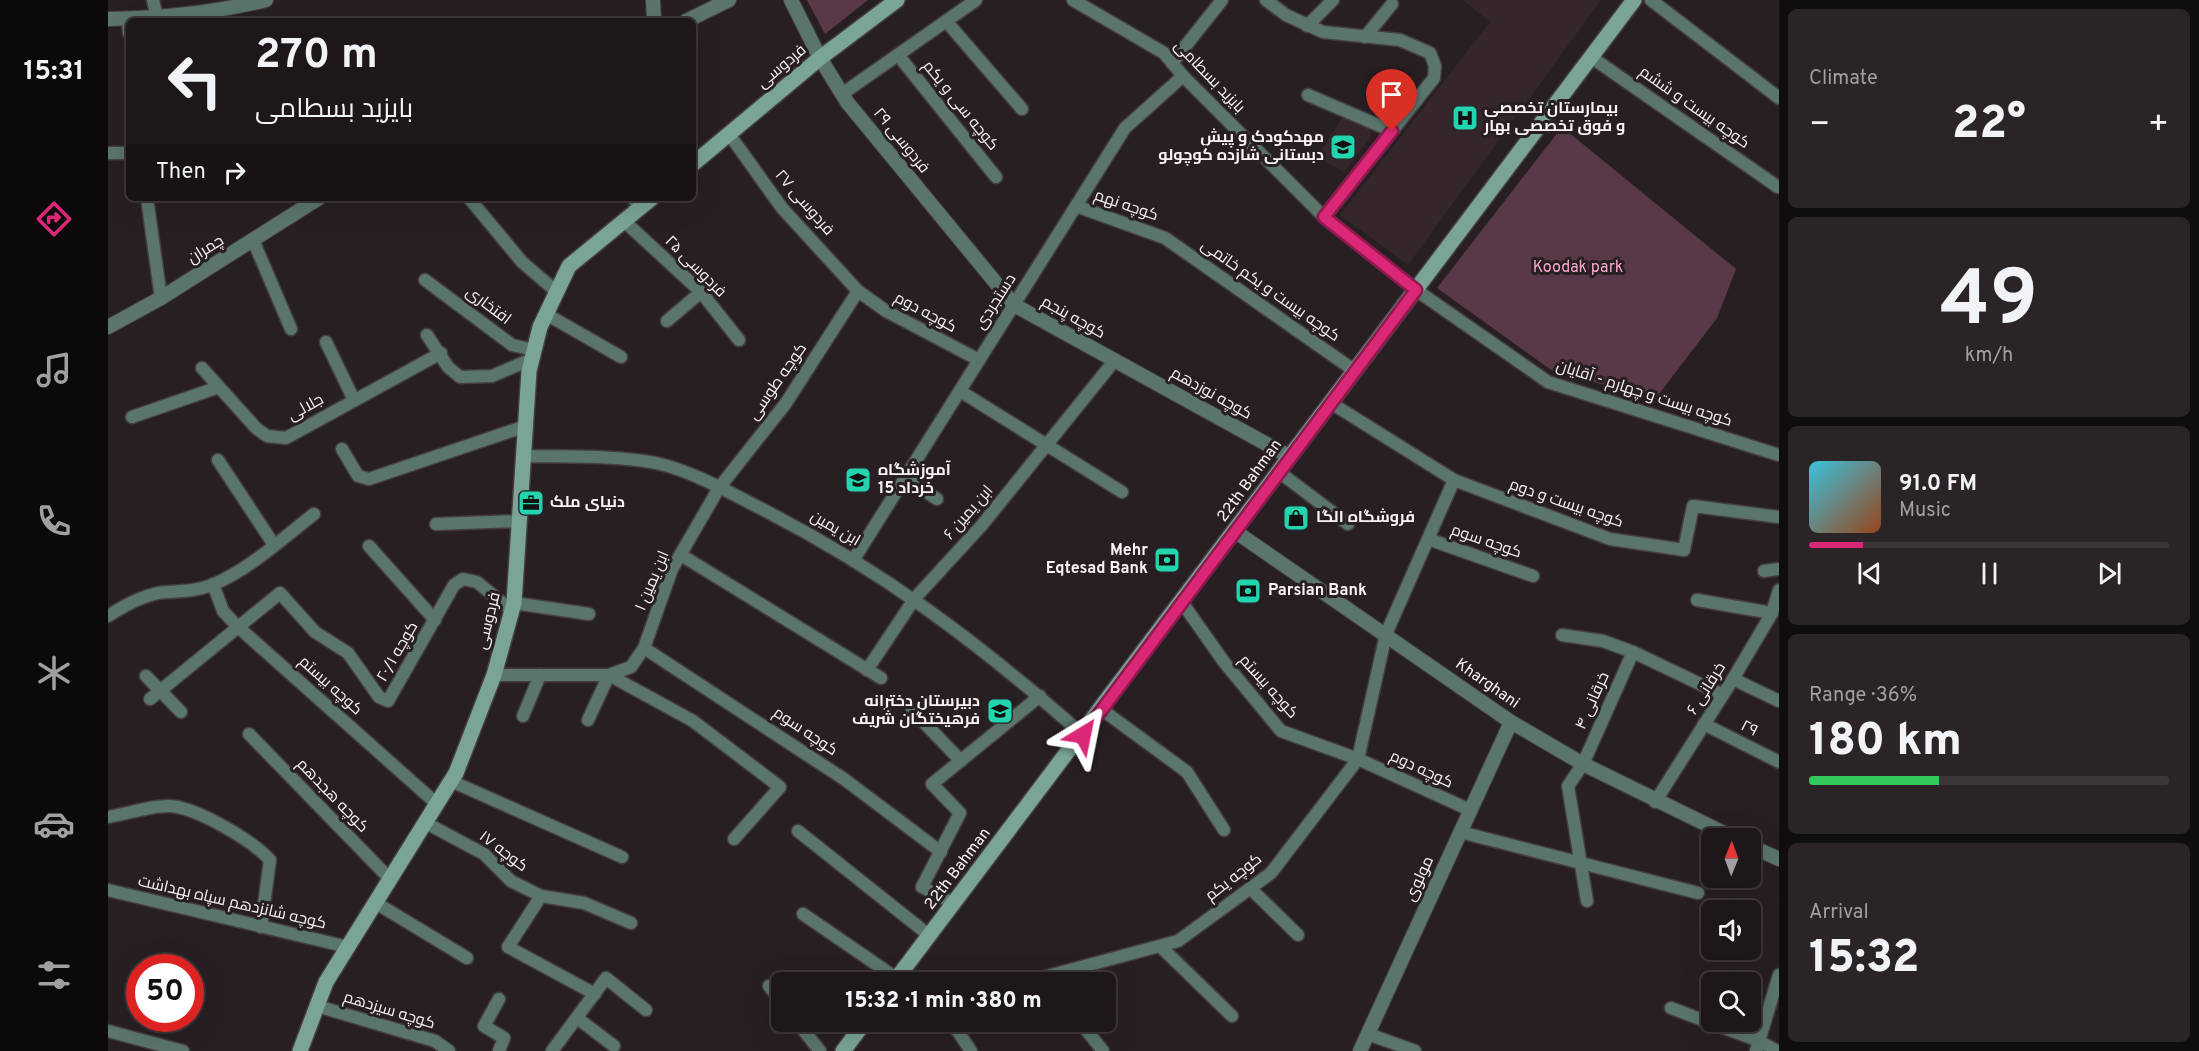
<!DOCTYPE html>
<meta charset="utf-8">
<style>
body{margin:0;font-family:Overpass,Cairo,sans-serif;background:#2b2427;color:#f1f3f6;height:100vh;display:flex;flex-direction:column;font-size:22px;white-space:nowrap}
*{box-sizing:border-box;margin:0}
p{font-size:20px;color:#a19fa2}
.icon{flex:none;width:33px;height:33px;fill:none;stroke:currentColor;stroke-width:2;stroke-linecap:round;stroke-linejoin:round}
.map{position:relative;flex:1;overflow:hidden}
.side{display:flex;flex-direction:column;gap:9px;padding:9px;background:#100d0e;width:420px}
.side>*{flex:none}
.hud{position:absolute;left:18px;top:18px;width:570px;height:183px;border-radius:9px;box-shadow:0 6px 24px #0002,0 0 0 2px #3c3639;background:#1e171a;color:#f1f3f6;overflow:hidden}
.needle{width:39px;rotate:1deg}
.buttons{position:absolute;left:1593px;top:828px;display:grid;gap:12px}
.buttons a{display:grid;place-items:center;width:60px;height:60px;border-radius:9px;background:#1e171a;box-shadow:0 6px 24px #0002,0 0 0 2px #3c3639;font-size:30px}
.speed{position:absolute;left:18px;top:954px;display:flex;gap:12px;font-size:30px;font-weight:700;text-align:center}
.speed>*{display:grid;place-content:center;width:78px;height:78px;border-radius:50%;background:#1e171a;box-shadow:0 6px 24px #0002,0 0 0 2px #3c3639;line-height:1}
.speed .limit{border:9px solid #d22;background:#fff;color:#111}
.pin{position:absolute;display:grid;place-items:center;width:51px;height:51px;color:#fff;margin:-62px -26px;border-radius:50% 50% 50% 0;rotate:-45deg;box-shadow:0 0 6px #0007}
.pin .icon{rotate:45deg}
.me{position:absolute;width:66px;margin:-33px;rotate:35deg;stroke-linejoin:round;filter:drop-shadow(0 0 4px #0008)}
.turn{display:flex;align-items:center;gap:21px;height:126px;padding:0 30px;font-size:27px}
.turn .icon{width:78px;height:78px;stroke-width:2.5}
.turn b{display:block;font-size:42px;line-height:51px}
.then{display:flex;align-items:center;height:57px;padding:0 30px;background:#0003;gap:12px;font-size:22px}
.big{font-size:45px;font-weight:800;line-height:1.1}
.side .card{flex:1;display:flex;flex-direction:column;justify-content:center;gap:9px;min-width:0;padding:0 21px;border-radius:9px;background:#2b2427}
.side .dial{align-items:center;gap:0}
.dial b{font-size:78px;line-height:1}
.song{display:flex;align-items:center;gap:18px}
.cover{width:72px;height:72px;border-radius:9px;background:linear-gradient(135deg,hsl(190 70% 55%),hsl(20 70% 35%))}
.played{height:6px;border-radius:3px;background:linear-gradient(90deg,#db2777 15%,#3c3639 15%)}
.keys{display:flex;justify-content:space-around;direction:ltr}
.heat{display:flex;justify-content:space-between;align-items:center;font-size:33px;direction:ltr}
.charge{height:9px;border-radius:4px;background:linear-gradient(90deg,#34c759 36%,#3c3639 0)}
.trip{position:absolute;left:663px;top:972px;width:345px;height:60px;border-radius:9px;background:#1e171a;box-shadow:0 6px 24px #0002,0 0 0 2px #3c3639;font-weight:800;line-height:60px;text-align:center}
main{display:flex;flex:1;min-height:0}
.tabs{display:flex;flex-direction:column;width:108px;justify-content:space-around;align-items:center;background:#0c090a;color:#a19fa2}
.tabs .icon{width:42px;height:42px}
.tabs .current{color:#db2777}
.tabs b{font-size:27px;color:#f1f3f6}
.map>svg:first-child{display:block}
</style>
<main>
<nav class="tabs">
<b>15:31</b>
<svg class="icon current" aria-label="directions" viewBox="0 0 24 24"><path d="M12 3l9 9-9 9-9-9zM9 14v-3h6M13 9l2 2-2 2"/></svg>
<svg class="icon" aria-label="music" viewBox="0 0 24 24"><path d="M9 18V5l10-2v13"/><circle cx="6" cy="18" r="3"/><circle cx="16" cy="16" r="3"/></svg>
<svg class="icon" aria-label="phone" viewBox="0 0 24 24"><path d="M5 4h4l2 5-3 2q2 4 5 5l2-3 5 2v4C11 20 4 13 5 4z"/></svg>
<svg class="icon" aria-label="climate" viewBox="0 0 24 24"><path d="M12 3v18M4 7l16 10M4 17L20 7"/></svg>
<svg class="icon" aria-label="car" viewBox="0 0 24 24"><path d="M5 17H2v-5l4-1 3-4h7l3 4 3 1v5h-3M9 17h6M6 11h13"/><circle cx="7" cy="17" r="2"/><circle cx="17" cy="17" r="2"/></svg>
<svg class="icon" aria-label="filters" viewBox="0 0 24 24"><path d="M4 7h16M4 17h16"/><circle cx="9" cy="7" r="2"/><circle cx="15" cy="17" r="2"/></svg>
</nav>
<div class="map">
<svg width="1671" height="1051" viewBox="0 0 1671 1051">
<rect width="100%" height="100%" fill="#281f23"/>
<g fill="#35262c">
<path d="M1355,0h138l-193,265 -68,-50 150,-193z"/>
<path d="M1236,115l25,14 2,8 -27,35 -27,-15z"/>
</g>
<g fill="#593947">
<path d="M699,0h61l-43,34z"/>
<path d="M1454,127l174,142 -19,49 -61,80 -102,-26 -117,-84z"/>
</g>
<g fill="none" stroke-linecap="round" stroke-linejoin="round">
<g stroke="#453d40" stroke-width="15">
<g id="minor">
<path d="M45,0l4,18"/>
<path d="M965,0l91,53 19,23 141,141 92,73 132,92 231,73"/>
<path d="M1158,0l20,15 37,17 77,8 30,13 5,13 -1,12 -110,139"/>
<path d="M1543,0l128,98"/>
<path d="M20,19l1,14"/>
<path d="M838,21l76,88"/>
<path d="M1199,26l26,-26"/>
<path d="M1257,37l27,-33"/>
<path d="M790,55l98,122"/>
<path d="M1483,57l187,130"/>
<path d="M1064,63l50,-63"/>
<path d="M734,94l134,-94"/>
<path d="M1200,95l84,36"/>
<path d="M621,134l53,74 76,83 28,20 93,49"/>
<path d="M0,153h21"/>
<path d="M39,198l14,100"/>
<path d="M361,198l53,64 35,30"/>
<path d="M525,198l7,10"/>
<path d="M968,206l89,32 190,133"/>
<path d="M516,221l77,71 38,48"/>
<path d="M145,240l38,89"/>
<path d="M317,280l87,65 22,5"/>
<path d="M438,314l75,43"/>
<path d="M559,321l34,-29"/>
<path d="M319,335l21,32 12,10 32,-1 40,-17"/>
<path d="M218,342l28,58"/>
<path d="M94,368l54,60 11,8 19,2 155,-85"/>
<path d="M852,391l162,101"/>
<path d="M1223,403l123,77 156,59 74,11 9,-44 86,11"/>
<path d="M24,417l87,-30"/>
<path d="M234,449l16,27 11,3 157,-53"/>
<path d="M416,456c44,1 89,-1 132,7 33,7 71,28 100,43 125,63 223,137 327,229"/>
<path d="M110,460l56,85"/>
<path d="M1171,472l69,52"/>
<path d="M797,478l32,21"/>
<path d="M328,524l84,-3"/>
<path d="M1320,539l105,37"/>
<path d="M261,546l66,74"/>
<path d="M573,555l200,123"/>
<path d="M746,559l271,-431 58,-52"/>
<path d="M1656,571l15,-2"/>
<path d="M105,584l10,27 14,15 200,178"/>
<path d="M1589,600l75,13"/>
<path d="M1073,601l43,61 57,69 77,28 112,51"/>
<path d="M406,603l75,11"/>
<path d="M0,616c17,-11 38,-23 59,-24 17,-1 29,-1 45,-7 38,-16 70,-46 102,-71"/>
<path d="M1454,635l41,6 30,11 90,43"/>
<path d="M536,648l200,131 97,73"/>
<path d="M759,670l48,-72 67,-73 133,-165"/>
<path d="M386,675h115l22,-8 13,-19 28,-79 47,-81 67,-85 72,-112"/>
<path d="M501,675l84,46 87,66 -46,52"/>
<path d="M38,676l35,36"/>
<path d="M1625,679l46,22"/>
<path d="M42,699l130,-106 35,39 33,21 31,44 9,4 66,-116 9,-6 14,3 35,29"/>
<path d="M993,709l86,63 37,58"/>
<path d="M804,710l49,51"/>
<path d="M415,716l17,-41"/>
<path d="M480,720l21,-45"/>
<path d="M1596,724l75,38"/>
<path d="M141,734l142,146"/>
<path d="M343,781l171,76"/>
<path d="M1547,802l78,-123 39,-66 7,-23"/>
<path d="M0,817c19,-3 41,-11 60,-11 27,0 85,35 102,54l-9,67"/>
<path d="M318,823l58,31 27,27 30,15 43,7 47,20"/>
<path d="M690,831l132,105"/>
<path d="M1352,832l238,61"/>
<path d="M1142,888l48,47"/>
<path d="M0,890l240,57"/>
<path d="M433,896l-33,51 87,47"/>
<path d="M1479,901l-19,-115 15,-22 50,-112"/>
<path d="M268,903l91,55"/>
<path d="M846,904l-32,-17 38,-74 -28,-29 108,-88"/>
<path d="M695,914l99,68"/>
<path d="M1053,947l71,69"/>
<path d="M928,982l8,-5 134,-36 93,-68 87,-114 28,-125 68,-154"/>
<path d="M661,986l13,16"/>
<path d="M391,999l-15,27 20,12 -5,13"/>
<path d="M209,1006l118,35 14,10"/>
<path d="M1563,1008l88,33 18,10"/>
<path d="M469,1018l37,28"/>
<path d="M689,1022l23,29"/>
<path d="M839,1022l10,8 14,21"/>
<path d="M972,1022l23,29"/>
<path d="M849,1030l14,-8"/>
<path d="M0,1031l75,20"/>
<path d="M1260,1034l47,17"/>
<path d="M444,1051l54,-73 40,32"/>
<path d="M1648,1051l23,-76"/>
</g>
</g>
<g stroke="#453d40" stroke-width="16">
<g id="tertiary">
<path d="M545,0l1,21"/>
<path d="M683,0l29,58 27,44 167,203 276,152"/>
<path d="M0,19c54,-1 106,-6 158,-19"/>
<path d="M578,21l43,-21"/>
<path d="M0,327l53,-29 158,-100"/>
<path d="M1128,532l275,190 72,42 151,74"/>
<path d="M1642,846l29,13"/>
<path d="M1252,1051l151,-329"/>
</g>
</g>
<g stroke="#453d40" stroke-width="18">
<g id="secondary">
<path d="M585,164l127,-106 77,-58"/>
<path d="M786,982l740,-982"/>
<path d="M192,1051l26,-69 130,-209 38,-98 20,-72 15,-232 11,-44 29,-61 83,-68"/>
<path d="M735,1051l22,-29"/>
</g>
</g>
<use href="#minor" stroke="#5a756c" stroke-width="12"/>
<use href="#tertiary" stroke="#5a756c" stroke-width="14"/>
<use href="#secondary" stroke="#79a496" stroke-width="15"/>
</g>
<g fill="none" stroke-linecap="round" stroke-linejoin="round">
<g stroke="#8e194d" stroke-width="15">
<path id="route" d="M975,735l333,-445 -92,-73 68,-86"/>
</g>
<use href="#route" stroke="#db2777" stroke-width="10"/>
</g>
<defs>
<g id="hospital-square" transform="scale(1.35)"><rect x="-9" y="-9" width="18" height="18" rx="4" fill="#23d5af" stroke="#281f23"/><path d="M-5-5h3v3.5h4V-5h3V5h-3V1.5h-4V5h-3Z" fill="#111"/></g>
<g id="school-square" transform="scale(1.35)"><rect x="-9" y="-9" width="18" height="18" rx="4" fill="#23d5af" stroke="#281f23"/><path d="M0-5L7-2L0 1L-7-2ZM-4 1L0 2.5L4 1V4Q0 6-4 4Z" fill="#111"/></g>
<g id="office-square" transform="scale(1.35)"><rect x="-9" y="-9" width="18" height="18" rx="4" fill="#23d5af" stroke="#281f23"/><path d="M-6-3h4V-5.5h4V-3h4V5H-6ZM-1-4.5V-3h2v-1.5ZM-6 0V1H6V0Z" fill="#111"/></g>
<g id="shop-square" transform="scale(1.35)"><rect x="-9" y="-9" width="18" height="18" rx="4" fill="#23d5af" stroke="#281f23"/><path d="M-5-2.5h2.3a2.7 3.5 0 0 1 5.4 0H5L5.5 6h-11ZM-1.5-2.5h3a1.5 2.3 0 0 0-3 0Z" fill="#111"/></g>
<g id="bank-square" transform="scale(1.35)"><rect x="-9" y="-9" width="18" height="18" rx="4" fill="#23d5af" stroke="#281f23"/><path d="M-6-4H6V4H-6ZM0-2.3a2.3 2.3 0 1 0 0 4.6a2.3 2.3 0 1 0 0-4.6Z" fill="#111"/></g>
</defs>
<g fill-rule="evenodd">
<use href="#hospital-square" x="1357" y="118"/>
<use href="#school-square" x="1235" y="147"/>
<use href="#school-square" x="750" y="480"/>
<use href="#office-square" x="423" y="503"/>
<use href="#shop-square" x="1188" y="518"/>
<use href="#bank-square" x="1059" y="560"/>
<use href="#bank-square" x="1140" y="591"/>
<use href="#school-square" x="892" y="711"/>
</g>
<g text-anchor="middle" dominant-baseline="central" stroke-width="6" stroke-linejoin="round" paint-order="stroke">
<g font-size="16" fill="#faf3f5" stroke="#281f23">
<text transform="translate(674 67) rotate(-40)">فردوسی</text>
<text transform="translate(1101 77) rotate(46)">بایزید بسطامی</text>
<text transform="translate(852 106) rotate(51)">کوچه سی و یکم</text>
<text transform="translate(1586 108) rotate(35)">کوچه بیست و ششم</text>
<text transform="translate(793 141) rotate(51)">فردوسی ۲۹</text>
<text transform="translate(696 203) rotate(49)">فردوسی ۲۷</text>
<text transform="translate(1018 206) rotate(19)">کوچه نهم</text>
<text transform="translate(98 250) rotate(-32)">چمران</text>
<text transform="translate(587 267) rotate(45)">فردوسی ۲۵</text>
<text transform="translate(1162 291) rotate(35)">کوچه بیست و یکم خاتمی</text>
<text transform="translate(888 302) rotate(-57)">دستجردی</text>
<text transform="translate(380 306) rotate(37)">افتخاری</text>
<text transform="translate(817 313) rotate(28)">کوچه دوم</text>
<text transform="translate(965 318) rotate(29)">کوچه پنجم</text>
<text transform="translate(670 382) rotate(-55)">کوچه طوسی</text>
<text transform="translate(1103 394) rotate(29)">کوچه نوزدهم</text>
<text transform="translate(1536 394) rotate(18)">کوچه بیست و چهارم - آقایان</text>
<text transform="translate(198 408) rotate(-29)">جلالی</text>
<text transform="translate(1142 481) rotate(-54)">22th Bahman</text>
<text transform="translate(1458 504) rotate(19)">کوچه بیست و دوم</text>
<text transform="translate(861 513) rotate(-49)">ابن یمین ۶</text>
<text transform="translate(727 529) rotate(30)">ابن یمین</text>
<text transform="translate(1378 542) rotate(19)">کوچه سوم</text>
<text transform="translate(545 581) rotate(-67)">ابن یمین ۱</text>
<text transform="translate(381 621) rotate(-76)">فردوسی</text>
<text transform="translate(290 652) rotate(-60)">کوچه ۲۰/۱</text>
<text transform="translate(1379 684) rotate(35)">Kharghani</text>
<text transform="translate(222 686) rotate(42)">کوچه بیستم</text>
<text transform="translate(1160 687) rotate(48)">کوچه بیستم</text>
<text transform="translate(1599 689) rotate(-58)">خرقانی ۶</text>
<text transform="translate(1485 701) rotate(-66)">خرقانی ۴</text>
<text transform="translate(1641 729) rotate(27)">۲۹</text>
<text transform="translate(697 732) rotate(34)">کوچه سوم</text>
<text transform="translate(1313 770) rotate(25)">کوچه دوم</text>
<text transform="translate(224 796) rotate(46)">کوچه هجدهم</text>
<text transform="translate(395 852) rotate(37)">۱۷ کوچه</text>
<text transform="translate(850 869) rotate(-53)">22th Bahman</text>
<text transform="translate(1126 878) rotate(-38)">کوچه یکم</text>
<text transform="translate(1312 879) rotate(-65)">مولوی</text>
<text transform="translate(124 903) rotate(13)">کوچه شانزدهم سپاه بهداشت</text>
<text transform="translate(281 1011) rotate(17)">کوچه سیزدهم</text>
</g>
<g font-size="16" font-weight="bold" fill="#faf3f5" stroke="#281f23" text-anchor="start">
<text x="1376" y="109">بیمارستان تخصصی<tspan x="1376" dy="18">و فوق تخصصی بهار</tspan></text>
<text x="1216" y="138" text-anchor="end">مهدکودک و پیش<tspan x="1216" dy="18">دبستانی شازده کوچولو</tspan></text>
<text x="770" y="471">آموزشگاه<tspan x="770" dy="18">15 خرداد</tspan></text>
<text x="442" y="503">دنیای ملک</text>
<text x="1208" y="518">فروشگاه الگا</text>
<text x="1040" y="551" text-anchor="end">Mehr<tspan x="1040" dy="18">Eqtesad Bank</tspan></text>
<text x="1160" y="591">Parsian Bank</text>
<text x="872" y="702" text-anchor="end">دبیرستان دخترانه<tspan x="872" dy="18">فرهیختگان شریف</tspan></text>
</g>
<g font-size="16" fill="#f8a7ca" stroke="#281f23">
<text x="1470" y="268">Koodak park</text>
</g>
</g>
</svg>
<div class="buttons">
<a><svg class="needle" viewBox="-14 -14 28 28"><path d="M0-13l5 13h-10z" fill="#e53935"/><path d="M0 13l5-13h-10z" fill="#a19fa2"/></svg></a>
<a><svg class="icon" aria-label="sound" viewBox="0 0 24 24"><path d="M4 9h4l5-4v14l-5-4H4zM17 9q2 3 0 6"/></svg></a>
<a><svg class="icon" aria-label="search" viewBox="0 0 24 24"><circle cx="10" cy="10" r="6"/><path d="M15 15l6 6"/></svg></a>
</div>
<div class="speed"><div class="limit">50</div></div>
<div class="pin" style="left:1284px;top:131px;background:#d93025"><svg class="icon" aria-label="arrive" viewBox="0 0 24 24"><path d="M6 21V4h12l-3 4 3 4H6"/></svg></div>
<svg class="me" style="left:975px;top:735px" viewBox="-20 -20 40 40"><path d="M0-17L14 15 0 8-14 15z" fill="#db2777" stroke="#fff" stroke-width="4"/></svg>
<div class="trip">15:32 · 1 min · 380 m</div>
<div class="hud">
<div class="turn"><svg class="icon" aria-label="left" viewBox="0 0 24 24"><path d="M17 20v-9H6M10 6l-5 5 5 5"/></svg><div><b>270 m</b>بایزید بسطامی</div></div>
<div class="then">Then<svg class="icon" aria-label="right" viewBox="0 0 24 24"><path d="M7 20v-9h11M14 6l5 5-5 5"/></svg></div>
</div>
</div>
<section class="side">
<div class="card"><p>Climate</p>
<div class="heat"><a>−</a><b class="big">22°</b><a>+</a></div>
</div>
<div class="card dial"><b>49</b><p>km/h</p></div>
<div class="card">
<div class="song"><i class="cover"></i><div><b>91.0 FM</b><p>Music</p></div></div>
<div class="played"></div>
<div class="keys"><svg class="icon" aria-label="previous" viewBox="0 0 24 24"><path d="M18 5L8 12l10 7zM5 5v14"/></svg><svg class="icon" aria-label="pause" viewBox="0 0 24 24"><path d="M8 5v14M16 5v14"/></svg><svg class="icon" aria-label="next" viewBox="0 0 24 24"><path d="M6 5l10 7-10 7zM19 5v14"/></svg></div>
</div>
<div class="card"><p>Range · 36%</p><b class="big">180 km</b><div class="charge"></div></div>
<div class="card"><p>Arrival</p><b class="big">15:32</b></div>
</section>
</main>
